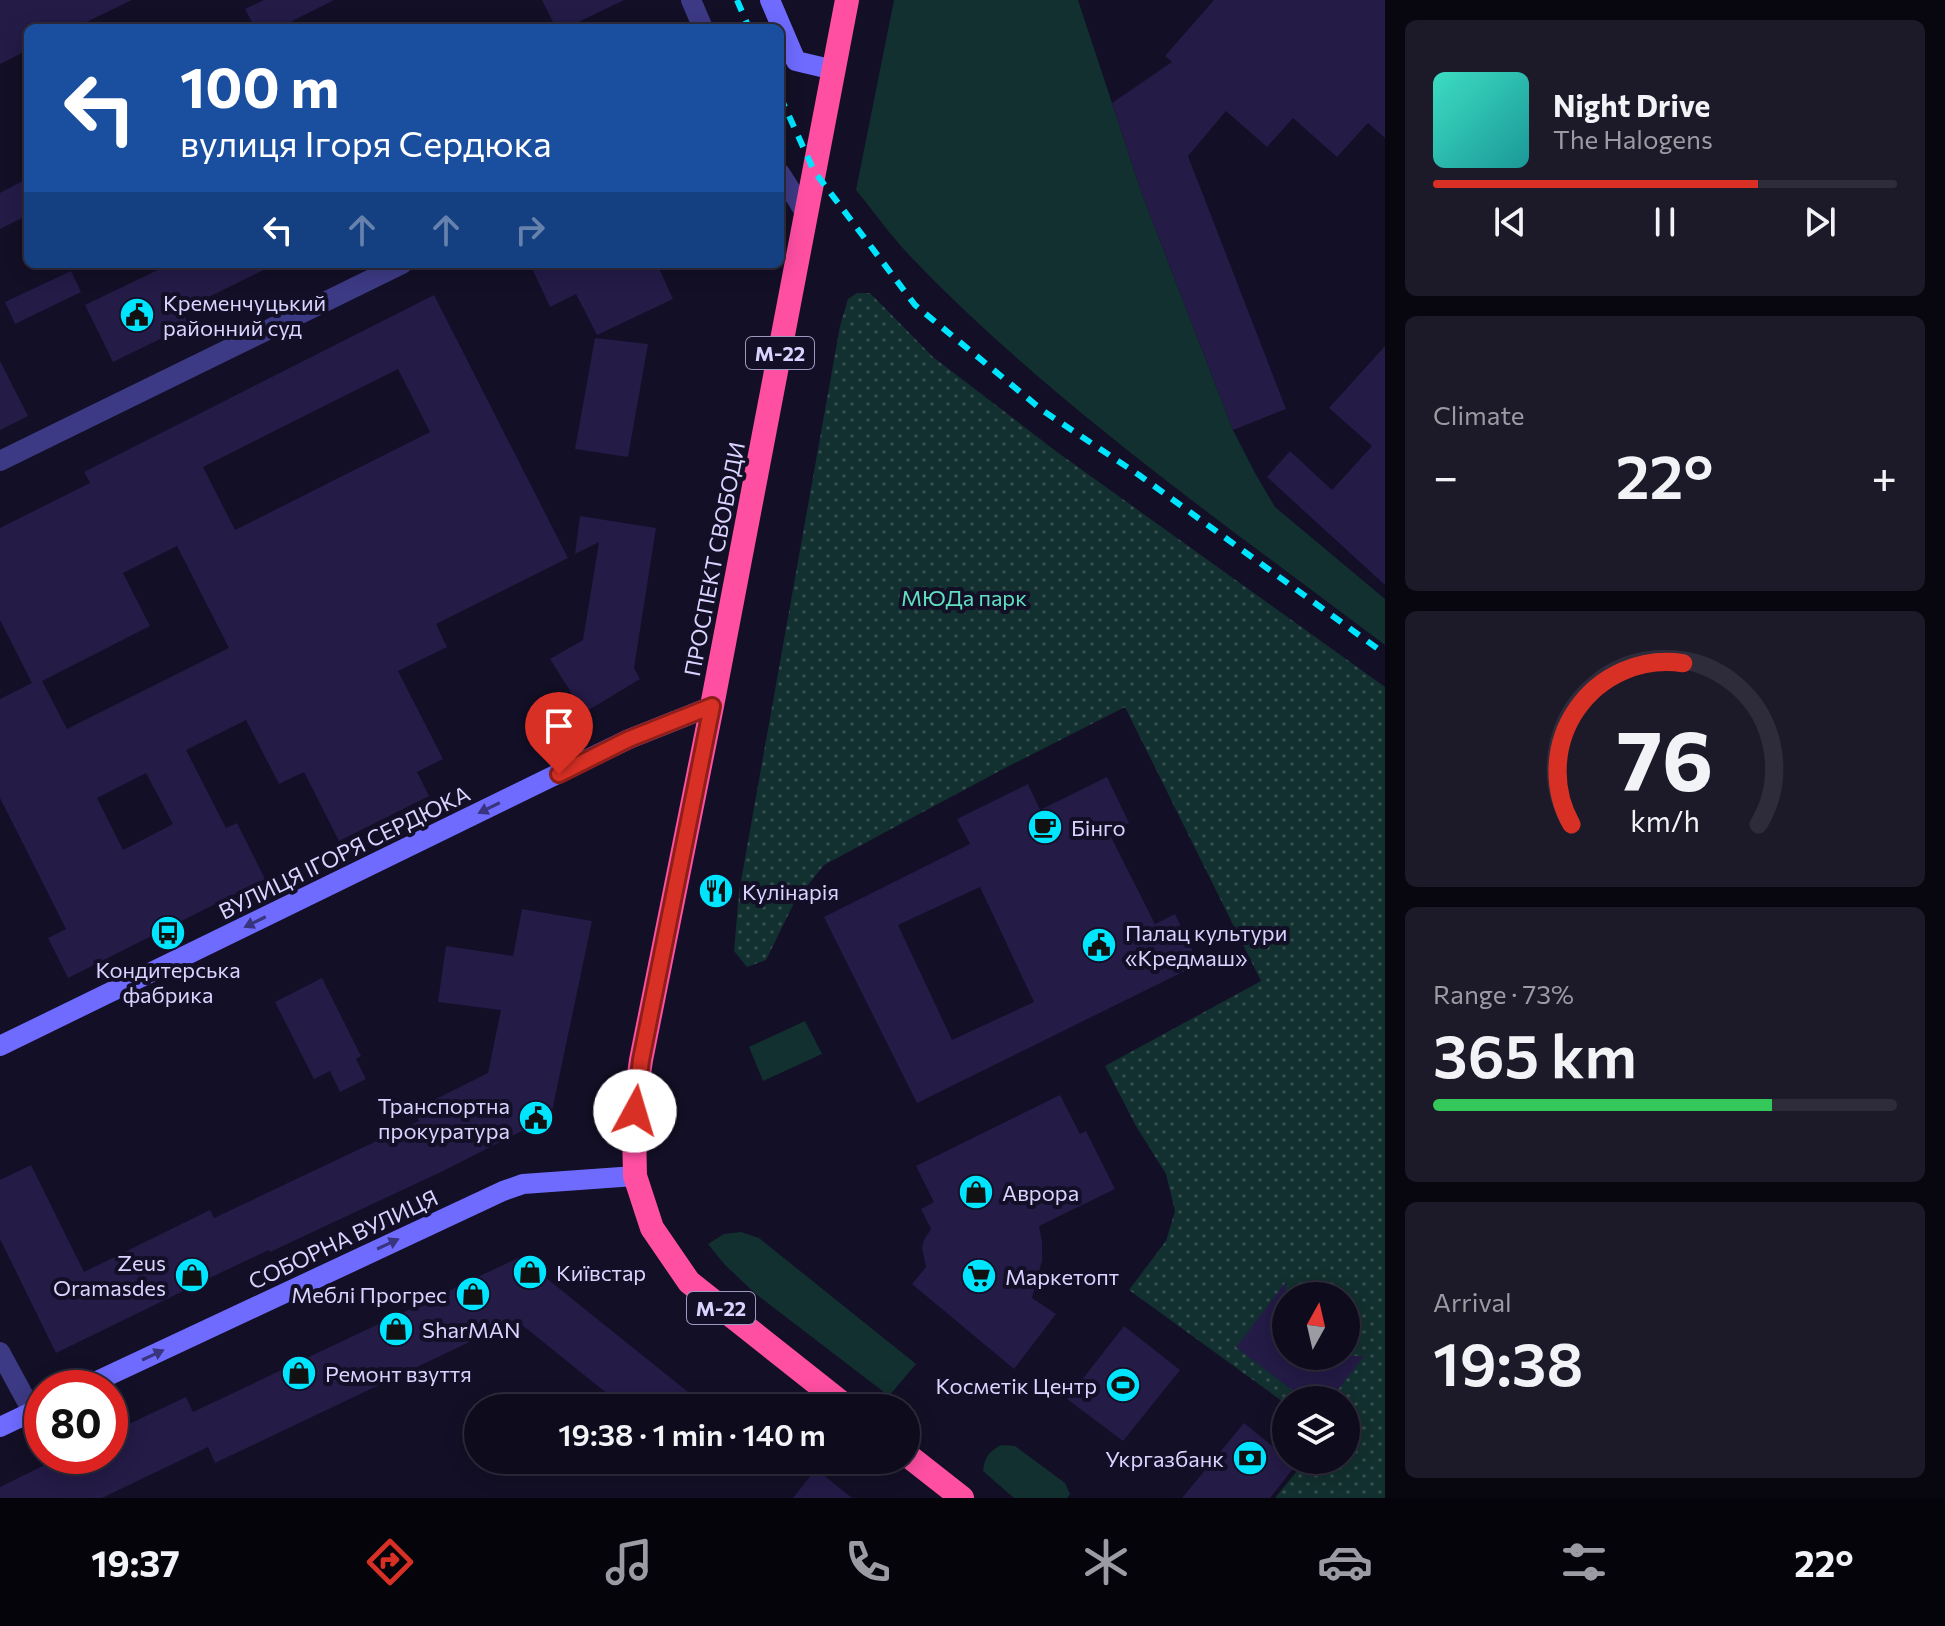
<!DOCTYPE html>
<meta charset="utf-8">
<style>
body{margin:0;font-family:Commissioner,sans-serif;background:#1c1929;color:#f1f3f6;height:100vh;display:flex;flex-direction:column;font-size:30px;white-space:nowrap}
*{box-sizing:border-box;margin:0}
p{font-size:26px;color:#9b9ba3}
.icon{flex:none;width:44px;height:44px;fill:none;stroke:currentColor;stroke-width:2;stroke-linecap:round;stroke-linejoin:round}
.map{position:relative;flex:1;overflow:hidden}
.details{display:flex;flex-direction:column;gap:20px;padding:20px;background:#08060f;width:560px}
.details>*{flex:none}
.top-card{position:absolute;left:24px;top:24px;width:760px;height:244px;border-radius:12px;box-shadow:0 4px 20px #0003,0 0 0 2px #2e2b3b;background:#1a4fa0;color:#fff;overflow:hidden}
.needle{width:52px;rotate:8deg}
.tools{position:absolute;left:1272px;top:1282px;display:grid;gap:16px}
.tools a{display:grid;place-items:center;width:88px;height:88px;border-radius:50%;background:#0e0b1c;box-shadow:0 4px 20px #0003,0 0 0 2px #2e2b3b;font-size:40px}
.speed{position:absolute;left:24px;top:1370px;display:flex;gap:16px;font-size:40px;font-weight:700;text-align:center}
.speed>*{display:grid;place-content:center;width:104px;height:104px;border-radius:50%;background:#0e0b1c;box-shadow:0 4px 20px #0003,0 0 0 2px #2e2b3b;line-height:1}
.speed .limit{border:12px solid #d22;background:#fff;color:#111}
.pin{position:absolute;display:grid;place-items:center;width:68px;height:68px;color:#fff;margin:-82px -34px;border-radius:50% 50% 50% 0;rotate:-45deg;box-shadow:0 0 8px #0007}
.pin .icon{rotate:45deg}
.me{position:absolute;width:88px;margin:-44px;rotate:6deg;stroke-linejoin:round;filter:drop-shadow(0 0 6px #0008)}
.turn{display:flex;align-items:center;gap:28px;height:168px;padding:0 24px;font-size:36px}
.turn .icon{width:104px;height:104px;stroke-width:2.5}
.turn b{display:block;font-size:56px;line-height:68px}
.lanes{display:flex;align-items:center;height:76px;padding:0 24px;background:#0003;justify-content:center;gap:40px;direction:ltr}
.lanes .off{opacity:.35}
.big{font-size:60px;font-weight:600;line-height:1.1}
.details .card{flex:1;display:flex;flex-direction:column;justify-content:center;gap:12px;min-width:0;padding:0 28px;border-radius:12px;background:#1c1929}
.details .dial{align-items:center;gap:0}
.dial svg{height:208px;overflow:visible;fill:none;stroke:#2e2b3b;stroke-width:7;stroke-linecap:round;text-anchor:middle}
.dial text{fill:#f1f3f6;stroke:none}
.song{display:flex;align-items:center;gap:24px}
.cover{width:96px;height:96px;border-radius:12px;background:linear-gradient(135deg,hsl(170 70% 55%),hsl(180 70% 35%))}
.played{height:8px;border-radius:4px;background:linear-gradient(90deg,#d93025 70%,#2e2b3b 70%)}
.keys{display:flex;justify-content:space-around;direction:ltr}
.heat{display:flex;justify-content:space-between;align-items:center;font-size:44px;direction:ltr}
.charge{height:12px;border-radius:6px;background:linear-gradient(90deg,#34c759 73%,#2e2b3b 0)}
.trip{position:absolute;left:464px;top:1394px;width:456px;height:80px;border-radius:40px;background:#0e0b1c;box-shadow:0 4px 20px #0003,0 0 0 2px #2e2b3b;font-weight:600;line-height:80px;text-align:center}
.tab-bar{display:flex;height:128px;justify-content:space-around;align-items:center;background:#06040b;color:#9b9ba3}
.tab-bar .icon{width:56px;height:56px}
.tab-bar .active{color:#d93025}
.tab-bar b{font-size:36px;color:#f1f3f6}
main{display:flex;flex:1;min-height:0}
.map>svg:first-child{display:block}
</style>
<main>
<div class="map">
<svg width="1385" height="1498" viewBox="0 0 1385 1498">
<defs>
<pattern id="park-dots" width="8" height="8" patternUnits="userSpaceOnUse" patternTransform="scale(2)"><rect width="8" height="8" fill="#12302f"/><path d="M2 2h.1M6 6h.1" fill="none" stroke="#344d4e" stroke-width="1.8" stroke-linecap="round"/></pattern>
</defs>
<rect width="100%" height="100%" fill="#130f26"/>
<g fill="#12302f">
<path d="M894,0h184l64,194 91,236 22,43 20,34 110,92v46c-163,-123 -333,-241 -475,-389 -19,-20 -36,-44 -54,-66z"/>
<path d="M805,1021l17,33 -59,27 -14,-34z"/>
<path d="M741,1232l18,6 157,126 -27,32 -132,-101 -32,-30 -17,-21 16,-10z"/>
<path d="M1001,1445l14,1 50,37 5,11 -3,4h-53l-31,-27c2,-15 6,-19 18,-26z"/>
</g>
<path fill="url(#park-dots)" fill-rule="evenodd" d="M857,293h13l63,64 124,95 328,235v811h-110l31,-38h40v-60h-60v4l-157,-114 37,-49 9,-30 -9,-37 -30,-48 -31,-60 156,-85 -136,-274 -120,61 -181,97 -29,36 -29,59 -19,7 -13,-16 5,-59 101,-566 8,-27zM1286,1296h60v60h-60z"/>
<g fill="#241b47" fill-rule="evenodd">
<path d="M0,0h132l-58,28h-46v22l-28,14z"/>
<path d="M264,0h70l-56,28h-23l-10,-19z"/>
<path d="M542,0h82l-58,28h-10z"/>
<path d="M1214,0h171v138l-17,-15 -31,34 -44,-39 -26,29 -41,-36 -38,45 98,253 -53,21 -91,-236 -30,-91 60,-41 -7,-6z"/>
<path d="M28,178v37l-28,14v-36z"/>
<path d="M170,264h106l-94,46 7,15 -76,37 -28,-57z"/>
<path d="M530,264h127l16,35 -76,36 -21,-41 -26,13z"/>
<path d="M71,271l10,21 -66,32 -10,-22z"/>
<path d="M434,295l134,263 -132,66 11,23 -49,24 45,88 -26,13 12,24 -90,45 -35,-69 -25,12 -33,-64 -60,30 40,78 11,-5 28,56 -197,99 -20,-40 18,-9 -66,-131v-99l32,-16 -32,-63v-92l90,-45 -6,-11zM398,369l32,63 -195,98 -32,-63zM177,546l52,102 -162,81 -25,-48 108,-55 -27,-53zM146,773l27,51 -50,26 -26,-52z"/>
<path d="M595,338l53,6 -20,113 -53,-8z"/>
<path d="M1385,346v239l-118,-108 23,-26 42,39 40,-44 -43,-38z"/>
<path d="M0,361l28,55 -28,14z"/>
<path d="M580,516l76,12 -22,140 6,11 -56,34 -34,-54 33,-19 16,-98 -24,12z"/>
<path d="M1107,777l22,46 -20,10 46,91 20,-10 24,50 -282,139 -93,-186 146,-73 -13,-25 71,-35 12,26zM980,887l54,115 -82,38 -54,-115z"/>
<path d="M522,909l70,12 -41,195 -108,55 -173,81 -1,-2 -49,23 -164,80 -56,-114v-59l31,-15 53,107 126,-62 4,8 205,-97 -5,-11 74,-37 13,-63 -63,-8 8,-56 67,10z"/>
<path d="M322,978l39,78 -5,3 10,20 -26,13 -10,-21 -16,8 -39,-77z"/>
<path d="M1060,1095l20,39 6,-3 29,58 -76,37 3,16v19l-10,37 24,16 -42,55 -102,-85 14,-17 -4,-19 2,-8 7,-11 -10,-20 13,-7 -18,-36z"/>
<path d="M520,1257l188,151h-83l-109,-88 -301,143 -7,-16 -106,51h-102v-11l63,-31h47v-23l76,-36 7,15z"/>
<path d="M1286,1282v74h78l-34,44h-25l-69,-53z"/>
<path d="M1124,1326l56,44 -57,71 -56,-42z"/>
<path d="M1244,1423l42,34v3h4l6,5 -26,33h-88z"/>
<path d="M816,1469l36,29h-59z"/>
</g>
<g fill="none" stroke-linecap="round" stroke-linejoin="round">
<g stroke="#3d3a85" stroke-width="20">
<path d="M691,0l12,28"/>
<path d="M780,173l26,41"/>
<path d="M0,461l402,-197"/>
<path d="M0,1352l32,59"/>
</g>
<g stroke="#6f6bff" stroke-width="20">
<path d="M770,0l26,61 38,9"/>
<path d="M0,1046l629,-307 83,-33"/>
<path d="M82,1388l421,-197 20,-7 112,-8"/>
<path d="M0,1427l42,-20"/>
</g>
<g stroke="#ff4fa3" stroke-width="24">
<path d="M847,0l-135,706 -71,354 -4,28 -3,40 1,48 17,52 37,54 159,126"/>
<path d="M906,1454l56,44"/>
</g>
<g stroke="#00e5ff" stroke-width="6" stroke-dasharray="12 10" stroke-linecap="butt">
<path d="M737,0l12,28"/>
<path d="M780,96l34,75 101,134 127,105 97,65 246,179"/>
</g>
</g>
<defs><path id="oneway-solid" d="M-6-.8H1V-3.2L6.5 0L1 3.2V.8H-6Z" transform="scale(2)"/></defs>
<g fill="#38347d">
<use href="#oneway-solid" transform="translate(489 808) rotate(154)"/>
<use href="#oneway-solid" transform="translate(255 922) rotate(154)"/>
<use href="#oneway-solid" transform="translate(388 1244) rotate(-25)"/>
<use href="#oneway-solid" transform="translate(153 1355) rotate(-25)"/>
</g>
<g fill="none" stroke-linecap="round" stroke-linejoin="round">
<g stroke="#8d1f18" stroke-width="20">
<path id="route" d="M559,774l70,-35 83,-33 -71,354 -6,51"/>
</g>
<use href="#route" stroke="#d93025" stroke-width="14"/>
</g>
<defs>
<g id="civic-disc" transform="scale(1.8)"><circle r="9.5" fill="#00e5ff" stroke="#130f26"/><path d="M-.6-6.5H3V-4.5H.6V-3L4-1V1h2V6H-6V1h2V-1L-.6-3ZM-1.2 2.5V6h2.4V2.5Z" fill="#111"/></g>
<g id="cafe-disc" transform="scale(1.8)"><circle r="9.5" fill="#00e5ff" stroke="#130f26"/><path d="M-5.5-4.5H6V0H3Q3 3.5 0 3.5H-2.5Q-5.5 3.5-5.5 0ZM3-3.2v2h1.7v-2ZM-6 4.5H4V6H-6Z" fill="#111"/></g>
<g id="restaurant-disc" transform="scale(1.8)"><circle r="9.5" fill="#00e5ff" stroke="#130f26"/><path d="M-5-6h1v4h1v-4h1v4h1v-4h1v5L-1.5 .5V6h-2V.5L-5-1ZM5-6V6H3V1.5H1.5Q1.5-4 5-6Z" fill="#111"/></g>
<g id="bus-disc" transform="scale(1.8)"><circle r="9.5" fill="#00e5ff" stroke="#130f26"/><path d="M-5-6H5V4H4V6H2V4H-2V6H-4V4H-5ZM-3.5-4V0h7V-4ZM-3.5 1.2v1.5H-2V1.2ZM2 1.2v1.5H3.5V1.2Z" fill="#111"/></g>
<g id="shop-disc" transform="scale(1.8)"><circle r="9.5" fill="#00e5ff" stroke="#130f26"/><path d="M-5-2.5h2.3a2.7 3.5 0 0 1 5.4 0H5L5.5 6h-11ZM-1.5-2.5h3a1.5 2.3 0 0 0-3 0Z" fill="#111"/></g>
<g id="supermarket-disc" transform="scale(1.8)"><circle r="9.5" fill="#00e5ff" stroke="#130f26"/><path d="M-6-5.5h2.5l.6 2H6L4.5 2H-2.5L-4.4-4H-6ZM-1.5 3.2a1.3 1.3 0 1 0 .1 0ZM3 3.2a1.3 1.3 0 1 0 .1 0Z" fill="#111"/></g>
<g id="stadium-disc" transform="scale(1.8)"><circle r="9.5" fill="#00e5ff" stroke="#130f26"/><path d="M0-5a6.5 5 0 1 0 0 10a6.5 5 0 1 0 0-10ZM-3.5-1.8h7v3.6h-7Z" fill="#111"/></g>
<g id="bank-disc" transform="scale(1.8)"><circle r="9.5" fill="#00e5ff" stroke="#130f26"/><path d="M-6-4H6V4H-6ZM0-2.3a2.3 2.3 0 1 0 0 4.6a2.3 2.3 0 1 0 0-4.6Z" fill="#111"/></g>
</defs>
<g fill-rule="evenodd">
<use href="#civic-disc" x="137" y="315"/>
<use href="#cafe-disc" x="1045" y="827"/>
<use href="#restaurant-disc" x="716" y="891"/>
<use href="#bus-disc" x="168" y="933"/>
<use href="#civic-disc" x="1099" y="945"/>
<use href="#civic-disc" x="536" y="1118"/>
<use href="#shop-disc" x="976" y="1192"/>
<use href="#shop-disc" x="530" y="1272"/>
<use href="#shop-disc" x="192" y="1275"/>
<use href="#supermarket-disc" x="979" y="1276"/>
<use href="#shop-disc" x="473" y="1294"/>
<use href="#shop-disc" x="396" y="1329"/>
<use href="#shop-disc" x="299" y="1373"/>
<use href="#stadium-disc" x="1123" y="1385"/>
<use href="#bank-disc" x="1250" y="1458"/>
</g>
<g text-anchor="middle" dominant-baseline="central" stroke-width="8" stroke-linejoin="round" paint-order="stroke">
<g fill="#130f26" stroke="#9e99be" stroke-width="2">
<rect x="746" y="337" width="68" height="32" rx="6"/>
<rect x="687" y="1292" width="68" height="32" rx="6"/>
</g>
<g font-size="20" font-weight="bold" fill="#d9d4ff">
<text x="780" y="353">М-22</text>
<text x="721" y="1308">М-22</text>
</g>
<g font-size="22" fill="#d9d4ff" stroke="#130f26" text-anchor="start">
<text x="163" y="302">Кременчуцький<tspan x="163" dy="25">районний суд</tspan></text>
<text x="1071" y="827">Бінго</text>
<text x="742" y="891">Кулінарія</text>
<text x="1125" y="932">Палац культури<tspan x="1125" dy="25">«Кредмаш»</tspan></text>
<text x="168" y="969" text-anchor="middle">Кондитерська<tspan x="168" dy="25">фабрика</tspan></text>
<text x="510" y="1105" text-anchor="end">Транспортна<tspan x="510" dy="25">прокуратура</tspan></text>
<text x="1002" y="1192">Аврора</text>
<text x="166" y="1262" text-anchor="end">Zeus<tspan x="166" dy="25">Oramasdes</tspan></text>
<text x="556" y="1272">Київстар</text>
<text x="1005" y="1276">Маркетопт</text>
<text x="447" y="1294" text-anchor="end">Меблі Прогрес</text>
<text x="422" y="1329">SharMAN</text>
<text x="325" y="1373">Ремонт взуття</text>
<text x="1097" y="1385" text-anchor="end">Косметік Центр</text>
<text x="1224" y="1458" text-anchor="end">Укргазбанк</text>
</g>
<g font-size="22" fill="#d9d4ff" stroke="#130f26">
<text transform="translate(714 559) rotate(-79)">ПРОСПЕКТ СВОБОДИ</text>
<text transform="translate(344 852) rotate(-26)">ВУЛИЦЯ ІГОРЯ СЕРДЮКА</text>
<text transform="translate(343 1239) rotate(-25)">СОБОРНА ВУЛИЦЯ</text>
</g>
<g font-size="22" fill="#5fe0c0" stroke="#130f26">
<text x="964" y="597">МЮДа парк</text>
</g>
</g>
</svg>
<div class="tools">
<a><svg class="needle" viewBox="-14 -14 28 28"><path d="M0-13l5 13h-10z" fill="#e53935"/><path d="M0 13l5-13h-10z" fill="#9b9ba3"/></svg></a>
<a><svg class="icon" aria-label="layers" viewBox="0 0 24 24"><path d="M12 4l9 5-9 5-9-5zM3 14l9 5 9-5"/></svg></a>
</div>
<div class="speed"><div class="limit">80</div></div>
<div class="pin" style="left:559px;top:774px;background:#d93025"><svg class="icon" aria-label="arrive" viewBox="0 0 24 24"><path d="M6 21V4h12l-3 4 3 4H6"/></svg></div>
<svg class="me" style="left:635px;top:1111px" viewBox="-20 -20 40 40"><circle r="19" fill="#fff"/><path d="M0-13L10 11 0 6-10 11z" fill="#d93025"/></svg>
<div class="trip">19:38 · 1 min · 140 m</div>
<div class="top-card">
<div class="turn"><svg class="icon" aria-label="left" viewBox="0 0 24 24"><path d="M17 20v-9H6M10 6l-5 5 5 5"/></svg><div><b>100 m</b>вулиця Ігоря Сердюка</div></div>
<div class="lanes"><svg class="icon" aria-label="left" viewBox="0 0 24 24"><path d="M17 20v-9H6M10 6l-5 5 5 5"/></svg><svg class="icon off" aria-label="ahead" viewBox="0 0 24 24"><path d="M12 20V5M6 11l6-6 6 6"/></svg><svg class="icon off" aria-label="ahead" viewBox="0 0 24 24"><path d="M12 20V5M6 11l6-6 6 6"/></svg><svg class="icon off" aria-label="right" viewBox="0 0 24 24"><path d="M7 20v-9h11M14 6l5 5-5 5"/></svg></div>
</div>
</div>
<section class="details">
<div class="card">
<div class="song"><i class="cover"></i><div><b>Night Drive</b><p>The Halogens</p></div></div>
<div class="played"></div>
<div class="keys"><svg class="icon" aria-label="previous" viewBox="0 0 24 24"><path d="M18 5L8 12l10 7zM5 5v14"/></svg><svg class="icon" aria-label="pause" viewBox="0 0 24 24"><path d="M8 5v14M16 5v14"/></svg><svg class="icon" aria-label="next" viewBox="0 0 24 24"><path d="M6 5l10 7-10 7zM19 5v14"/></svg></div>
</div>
<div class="card"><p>Climate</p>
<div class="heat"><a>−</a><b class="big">22°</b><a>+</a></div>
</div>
<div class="card dial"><svg viewBox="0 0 100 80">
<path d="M14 69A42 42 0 1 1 86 69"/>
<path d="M14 69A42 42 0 0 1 57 7" stroke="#d93025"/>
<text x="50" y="56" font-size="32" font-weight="700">76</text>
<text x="50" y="72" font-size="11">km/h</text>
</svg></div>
<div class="card"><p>Range · 73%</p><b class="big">365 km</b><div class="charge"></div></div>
<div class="card"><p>Arrival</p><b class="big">19:38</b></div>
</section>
</main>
<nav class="tab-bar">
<b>19:37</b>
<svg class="icon active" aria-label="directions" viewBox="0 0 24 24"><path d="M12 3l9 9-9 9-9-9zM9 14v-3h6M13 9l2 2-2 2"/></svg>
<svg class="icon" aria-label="music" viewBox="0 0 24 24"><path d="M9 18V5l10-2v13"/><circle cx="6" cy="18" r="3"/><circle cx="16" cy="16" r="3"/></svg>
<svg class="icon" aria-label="phone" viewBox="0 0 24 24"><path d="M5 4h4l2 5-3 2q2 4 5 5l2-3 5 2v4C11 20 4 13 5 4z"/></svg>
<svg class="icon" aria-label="climate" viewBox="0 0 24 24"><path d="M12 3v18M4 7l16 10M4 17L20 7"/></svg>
<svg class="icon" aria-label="car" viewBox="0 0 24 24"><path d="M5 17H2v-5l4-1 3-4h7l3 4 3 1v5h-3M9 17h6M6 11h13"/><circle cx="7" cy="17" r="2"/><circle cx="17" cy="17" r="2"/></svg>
<svg class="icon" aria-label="filters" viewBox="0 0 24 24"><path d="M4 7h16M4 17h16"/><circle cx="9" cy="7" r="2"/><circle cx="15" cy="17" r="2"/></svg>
<b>22°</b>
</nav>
